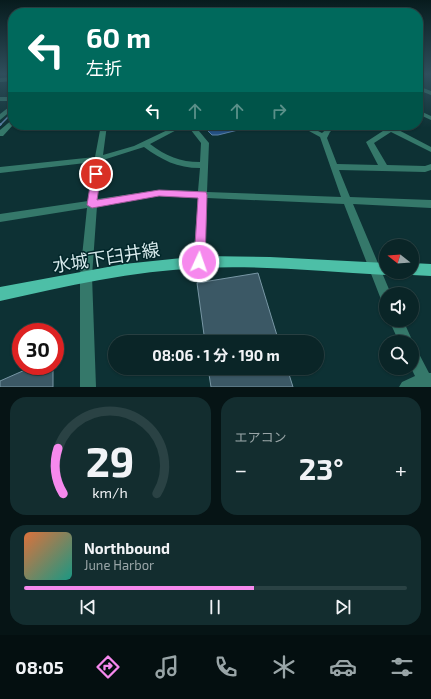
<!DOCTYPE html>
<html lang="ja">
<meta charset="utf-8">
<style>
body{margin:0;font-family:"Exo 2","Noto Sans JP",sans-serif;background:#132d2f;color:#f1f3f6;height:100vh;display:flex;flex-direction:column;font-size:15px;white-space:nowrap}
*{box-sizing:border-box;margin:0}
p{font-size:13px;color:#99a5a7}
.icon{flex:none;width:22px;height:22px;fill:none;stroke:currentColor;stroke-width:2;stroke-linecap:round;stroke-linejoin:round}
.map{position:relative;height:387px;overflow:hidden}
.panel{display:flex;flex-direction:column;gap:10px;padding:10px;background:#061415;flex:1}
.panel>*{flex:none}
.hud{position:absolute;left:8px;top:8px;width:415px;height:122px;border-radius:16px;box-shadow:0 1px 3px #0004,0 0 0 1px #2a4244;background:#00695c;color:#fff;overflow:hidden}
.needle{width:26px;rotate:287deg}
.buttons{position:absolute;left:379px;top:239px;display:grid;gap:8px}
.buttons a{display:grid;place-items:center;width:40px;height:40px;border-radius:50%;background:#0a2527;box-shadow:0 1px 3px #0004,0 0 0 1px #2a4244;font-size:20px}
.speed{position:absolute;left:12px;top:323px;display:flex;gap:8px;font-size:20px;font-weight:700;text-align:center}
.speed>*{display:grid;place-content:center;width:52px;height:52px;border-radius:50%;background:#0a2527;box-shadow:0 1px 3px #0004,0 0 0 1px #2a4244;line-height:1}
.speed .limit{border:6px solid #d22;background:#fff;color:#111}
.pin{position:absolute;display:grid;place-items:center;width:34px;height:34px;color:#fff;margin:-17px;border:2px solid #fff;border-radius:50%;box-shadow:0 1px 4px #0007}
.me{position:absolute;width:44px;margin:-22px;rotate:3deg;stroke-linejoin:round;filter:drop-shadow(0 0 3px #0008)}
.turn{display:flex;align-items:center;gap:14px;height:84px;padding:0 12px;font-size:18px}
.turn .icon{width:52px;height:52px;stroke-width:2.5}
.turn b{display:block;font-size:28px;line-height:34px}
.lanes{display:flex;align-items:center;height:38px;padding:0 12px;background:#0003;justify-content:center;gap:20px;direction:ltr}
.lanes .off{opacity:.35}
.big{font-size:30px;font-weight:700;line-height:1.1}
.panel .widget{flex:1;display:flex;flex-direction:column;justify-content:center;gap:6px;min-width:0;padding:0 14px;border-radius:16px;background:#132d2f}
.panel .dial{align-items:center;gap:0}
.dial svg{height:104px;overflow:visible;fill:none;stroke:#2a4244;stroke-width:7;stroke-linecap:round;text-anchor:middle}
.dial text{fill:#f1f3f6;stroke:none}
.song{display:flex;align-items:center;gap:12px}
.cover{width:48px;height:48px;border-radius:6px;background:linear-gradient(135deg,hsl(20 70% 55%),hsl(170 70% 35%))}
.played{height:4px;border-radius:2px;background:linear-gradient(90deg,#f689ed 60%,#2a4244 60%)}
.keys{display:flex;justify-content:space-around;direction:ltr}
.heat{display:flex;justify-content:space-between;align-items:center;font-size:22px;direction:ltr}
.panel .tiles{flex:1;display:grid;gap:10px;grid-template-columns:1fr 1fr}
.widget:last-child{grid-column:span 2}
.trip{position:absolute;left:108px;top:335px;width:216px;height:40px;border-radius:20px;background:#0a2527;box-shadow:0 1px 3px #0004,0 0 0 1px #2a4244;font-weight:700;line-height:40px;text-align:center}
.tab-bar{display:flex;height:64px;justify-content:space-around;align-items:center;background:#040f10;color:#99a5a7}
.tab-bar .icon{width:28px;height:28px}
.tab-bar .on{color:#f689ed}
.tab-bar b{font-size:18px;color:#f1f3f6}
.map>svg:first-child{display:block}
</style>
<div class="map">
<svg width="431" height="387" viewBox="0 0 431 387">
<rect width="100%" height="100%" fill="#0d3134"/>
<path fill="#255286" stroke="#5a80a5" d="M202,125h56l-40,10h-6z"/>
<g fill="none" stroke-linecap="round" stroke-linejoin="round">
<path stroke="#5a80a5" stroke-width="1.5" d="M0,125l13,-13"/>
<path stroke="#5a80a5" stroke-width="2" d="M0,125l1,-1"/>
</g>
<g fill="#3b5865" stroke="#7897a5">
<path d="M258,273l21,69h-74l-8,-59z"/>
<path d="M34,366h19v21h-53v-6z"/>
<path d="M208,368h79l6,19h-82z"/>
</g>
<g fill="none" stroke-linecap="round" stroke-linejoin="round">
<g fill="#35786a" fill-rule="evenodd">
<path d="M13,77v4l-13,1v-4z"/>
<path d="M418,86l13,5v4l-13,-5z"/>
<rect x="0" y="97" width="13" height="4"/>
<path d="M13,104v5l-13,11v-6z"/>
<path d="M418,110l13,6v4l-13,-6z"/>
<path d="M13,119v6l-10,11h-3v-6z"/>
<path d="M101,125h6l-4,30 31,-9 44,-21h8l-36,19c16,12 30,18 50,18l1,-19 -14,-18h7l15,18 -2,49 134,5 -21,-60 -22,-12h8l16,8 9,-8h7l-8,7 -3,6 10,26 41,1 -12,-23 20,-13 -5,-4h8l42,22v5l-40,-20 -17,11 13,22 38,1 6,-2v6l-6,2 -86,-2 11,27 81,3v8l-78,-4 38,90h-5v10l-4,-2 -38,-98 -137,-6 -2,64 -2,4 -4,1 -4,-1 -2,-4 5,-64 -39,-2 -62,10 -5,70 4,111h-16v-111l7,-68 -87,14v-8l88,-13 6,-39 -94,11v-6l95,-10zM144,147c18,13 33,21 56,21l-2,23 -39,-1 -62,9 6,-39z"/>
<path d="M389,320h14l10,22 -1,2v-2h-13z"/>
<path d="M412,348l5,2 12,23h2v14h-32l3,-5 13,-6 -4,-8h1z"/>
</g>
<g fill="#4dbfa7" fill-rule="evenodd">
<path d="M201,256l69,1 116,6v9h5l-5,3c-62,-3 -124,-10 -185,-7 -68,3 -135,18 -201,33v-14l124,-23z"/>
<path d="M412,263l19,1v12l-19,-1 -4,-2 -1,-1h5z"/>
</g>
</g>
<linearGradient id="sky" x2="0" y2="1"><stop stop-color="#071b1d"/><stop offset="0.58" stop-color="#2f4e5c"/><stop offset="1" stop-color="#2f4e5c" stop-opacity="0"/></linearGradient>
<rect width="431" height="128" fill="url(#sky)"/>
<path fill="#f689ed" stroke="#a0599a" d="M96,171l5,3 -4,26 62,-10 47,2 1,3 -2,67 -2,4 -4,1 -4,-1 -1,-4 4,-64 -39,-2 -67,12 -5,-3 5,-31z"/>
<g text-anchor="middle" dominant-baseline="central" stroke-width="3" stroke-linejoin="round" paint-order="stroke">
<g font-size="18" fill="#d7eaec" stroke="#02272a">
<text transform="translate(106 257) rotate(-9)">水城下臼井線</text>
</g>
</g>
</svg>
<div class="buttons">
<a><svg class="needle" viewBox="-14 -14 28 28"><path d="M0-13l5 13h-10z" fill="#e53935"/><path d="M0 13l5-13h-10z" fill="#99a5a7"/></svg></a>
<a><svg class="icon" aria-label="sound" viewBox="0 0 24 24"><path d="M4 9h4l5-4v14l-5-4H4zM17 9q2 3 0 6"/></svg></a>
<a><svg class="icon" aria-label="search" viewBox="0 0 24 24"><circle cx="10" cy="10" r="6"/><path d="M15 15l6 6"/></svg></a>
</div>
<div class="speed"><div class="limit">30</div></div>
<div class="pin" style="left:96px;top:174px;background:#d93025"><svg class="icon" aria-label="arrive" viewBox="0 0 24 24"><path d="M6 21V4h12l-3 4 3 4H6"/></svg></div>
<svg class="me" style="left:199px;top:262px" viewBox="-20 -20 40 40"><circle r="17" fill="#f689ed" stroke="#fff" stroke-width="3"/><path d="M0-11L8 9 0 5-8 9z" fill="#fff"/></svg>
<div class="trip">08:06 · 1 分 · 190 m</div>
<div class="hud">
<div class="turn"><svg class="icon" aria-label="left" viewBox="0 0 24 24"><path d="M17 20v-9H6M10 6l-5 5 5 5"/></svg><div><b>60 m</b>左折</div></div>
<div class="lanes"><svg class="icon" aria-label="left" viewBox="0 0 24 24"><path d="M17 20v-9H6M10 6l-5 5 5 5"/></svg><svg class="icon off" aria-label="ahead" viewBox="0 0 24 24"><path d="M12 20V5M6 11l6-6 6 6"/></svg><svg class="icon off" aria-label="ahead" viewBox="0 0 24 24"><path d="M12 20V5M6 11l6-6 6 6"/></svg><svg class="icon off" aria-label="right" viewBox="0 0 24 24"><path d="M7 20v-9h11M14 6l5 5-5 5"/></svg></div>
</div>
</div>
<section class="panel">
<div class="tiles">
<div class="widget dial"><svg viewBox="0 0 100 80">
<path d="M14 69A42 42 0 1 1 86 69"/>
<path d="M14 69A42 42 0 0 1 10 34" stroke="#f689ed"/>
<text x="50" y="56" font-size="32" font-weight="700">29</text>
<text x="50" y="72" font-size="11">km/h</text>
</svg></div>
<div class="widget"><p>エアコン</p>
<div class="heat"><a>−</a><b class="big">23°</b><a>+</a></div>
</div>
<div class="widget">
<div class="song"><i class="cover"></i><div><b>Northbound</b><p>June Harbor</p></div></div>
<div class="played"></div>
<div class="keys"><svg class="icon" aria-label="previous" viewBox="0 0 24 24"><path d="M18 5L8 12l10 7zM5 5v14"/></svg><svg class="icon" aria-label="pause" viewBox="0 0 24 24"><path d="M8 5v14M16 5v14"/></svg><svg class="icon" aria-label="next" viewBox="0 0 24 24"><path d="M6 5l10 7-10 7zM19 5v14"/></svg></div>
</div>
</div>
</section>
<nav class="tab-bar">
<b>08:05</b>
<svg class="icon on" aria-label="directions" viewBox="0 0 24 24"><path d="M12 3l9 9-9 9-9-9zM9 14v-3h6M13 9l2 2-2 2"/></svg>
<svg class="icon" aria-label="music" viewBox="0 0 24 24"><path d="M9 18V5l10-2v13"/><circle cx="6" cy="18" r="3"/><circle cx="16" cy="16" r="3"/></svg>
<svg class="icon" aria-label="phone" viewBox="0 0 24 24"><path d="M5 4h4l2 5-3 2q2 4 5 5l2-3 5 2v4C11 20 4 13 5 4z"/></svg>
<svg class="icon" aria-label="climate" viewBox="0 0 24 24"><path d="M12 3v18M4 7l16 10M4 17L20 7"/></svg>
<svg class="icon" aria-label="car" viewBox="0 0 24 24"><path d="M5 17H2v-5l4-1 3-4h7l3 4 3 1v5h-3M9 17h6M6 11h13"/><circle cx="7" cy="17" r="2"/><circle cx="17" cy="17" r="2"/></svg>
<svg class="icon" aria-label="filters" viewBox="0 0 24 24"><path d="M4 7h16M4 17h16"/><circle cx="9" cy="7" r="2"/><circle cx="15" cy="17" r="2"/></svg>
</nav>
